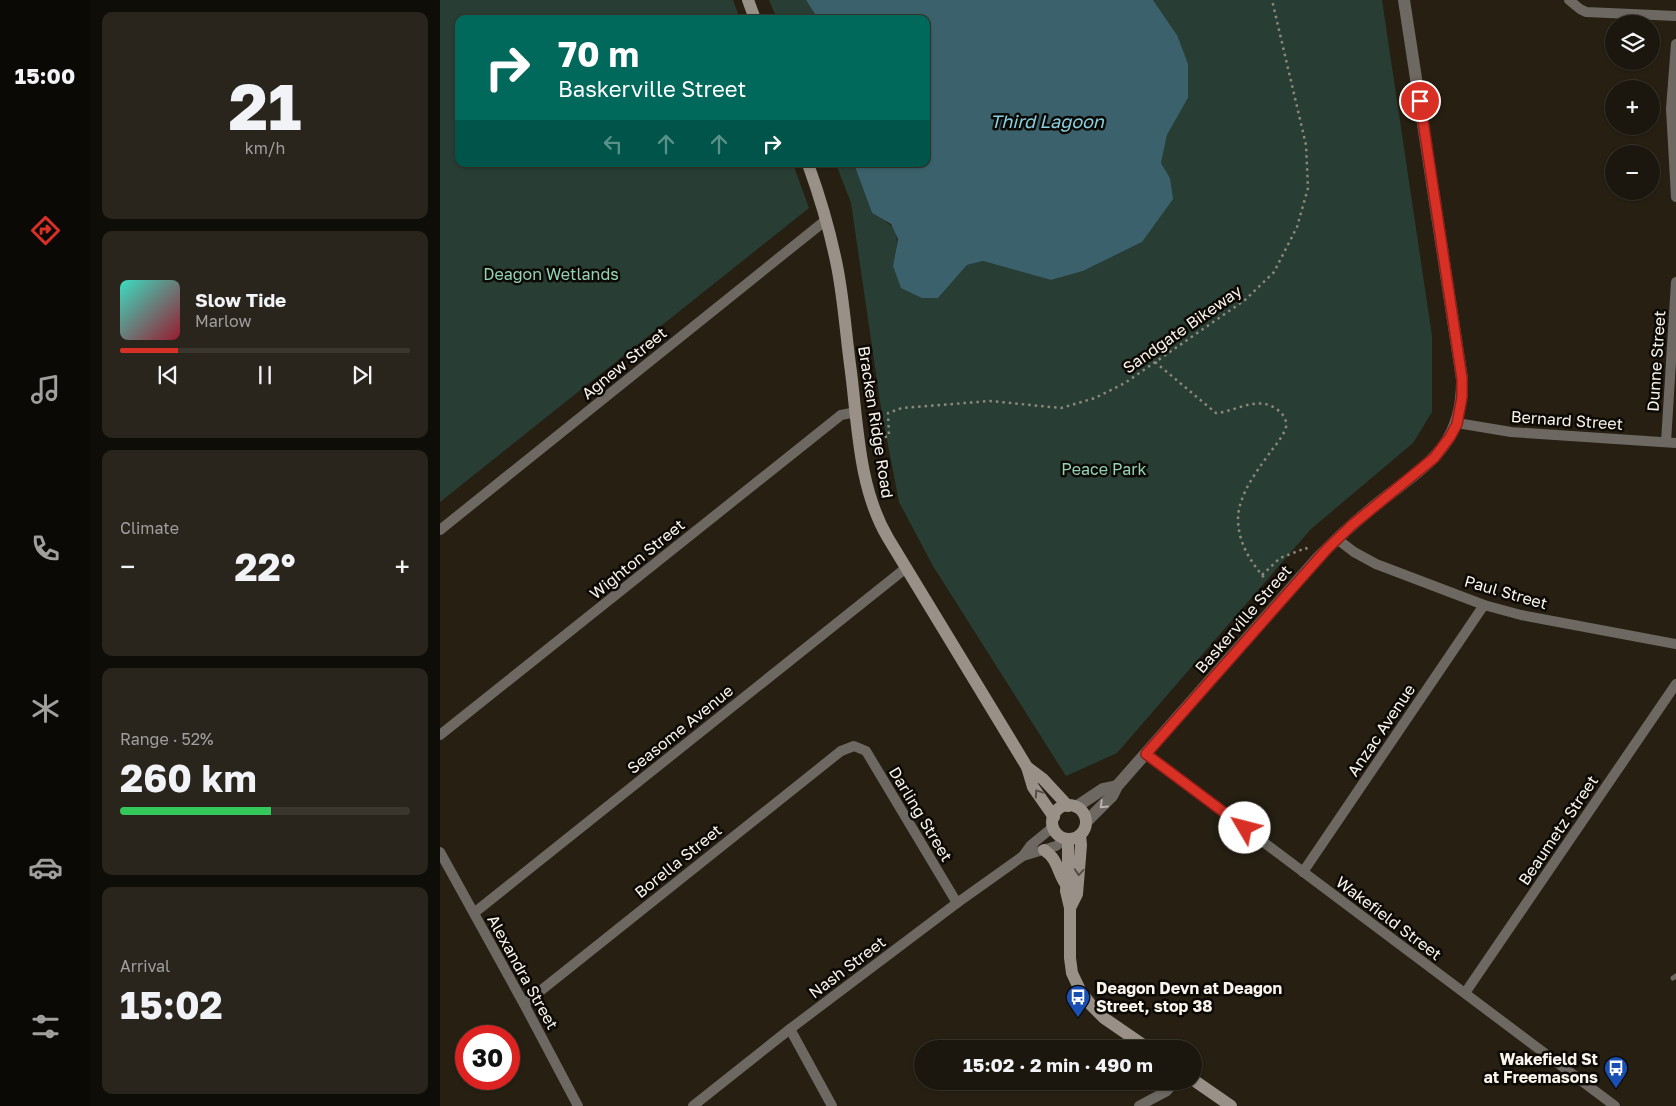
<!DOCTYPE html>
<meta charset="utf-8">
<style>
body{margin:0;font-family:"Golos Text",sans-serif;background:#29241c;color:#f1f3f6;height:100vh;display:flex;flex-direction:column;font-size:19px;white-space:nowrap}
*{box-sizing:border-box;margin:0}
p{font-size:16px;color:#a09f9e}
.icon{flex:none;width:28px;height:28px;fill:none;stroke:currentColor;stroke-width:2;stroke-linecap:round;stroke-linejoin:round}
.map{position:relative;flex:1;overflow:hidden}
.drawer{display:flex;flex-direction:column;gap:12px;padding:12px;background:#0f0d08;width:350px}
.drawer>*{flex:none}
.banner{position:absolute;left:15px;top:15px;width:475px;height:152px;border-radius:10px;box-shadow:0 1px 4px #0004,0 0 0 1px #3a362e;background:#00695c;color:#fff;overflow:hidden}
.controls{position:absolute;left:1165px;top:15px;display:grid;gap:10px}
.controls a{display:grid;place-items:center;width:55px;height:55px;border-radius:50%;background:#1c170e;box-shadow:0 1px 4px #0004,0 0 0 1px #3a362e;font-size:25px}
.speed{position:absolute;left:15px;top:1025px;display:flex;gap:10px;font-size:25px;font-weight:700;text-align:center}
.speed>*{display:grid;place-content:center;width:65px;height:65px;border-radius:50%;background:#1c170e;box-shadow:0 1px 4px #0004,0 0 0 1px #3a362e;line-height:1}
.speed .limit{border:8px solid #d22;background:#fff;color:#111}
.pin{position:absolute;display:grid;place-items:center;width:42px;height:42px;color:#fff;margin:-21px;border:2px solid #fff;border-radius:50%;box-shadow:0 1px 5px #0007}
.me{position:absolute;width:55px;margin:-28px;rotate:307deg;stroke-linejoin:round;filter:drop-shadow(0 0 4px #0008)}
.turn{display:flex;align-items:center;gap:18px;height:105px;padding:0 20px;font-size:22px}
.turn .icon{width:65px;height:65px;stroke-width:2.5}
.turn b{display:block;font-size:35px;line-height:42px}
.lanes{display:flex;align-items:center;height:48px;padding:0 20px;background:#0003;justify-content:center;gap:25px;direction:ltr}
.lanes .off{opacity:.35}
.big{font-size:38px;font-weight:700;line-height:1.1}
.drawer .widget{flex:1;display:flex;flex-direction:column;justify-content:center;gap:8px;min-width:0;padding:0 18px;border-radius:10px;background:#29241c}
.drawer .dial{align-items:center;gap:0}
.dial b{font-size:65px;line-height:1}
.song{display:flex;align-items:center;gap:15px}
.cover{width:60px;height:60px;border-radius:8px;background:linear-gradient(135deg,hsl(170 70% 55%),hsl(350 70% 35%))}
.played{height:5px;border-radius:2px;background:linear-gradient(90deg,#d93025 20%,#3a362e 20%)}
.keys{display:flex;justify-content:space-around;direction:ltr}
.heat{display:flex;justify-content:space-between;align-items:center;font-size:28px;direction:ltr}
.charge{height:8px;border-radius:4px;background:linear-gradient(90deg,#34c759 52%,#3a362e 0)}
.trip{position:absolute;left:474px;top:1040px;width:288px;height:50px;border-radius:25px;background:#1c170e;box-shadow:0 1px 4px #0004,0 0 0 1px #3a362e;font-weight:700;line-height:50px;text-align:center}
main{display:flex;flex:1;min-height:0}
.tab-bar{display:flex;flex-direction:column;width:90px;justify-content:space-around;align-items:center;background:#0b0906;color:#a09f9e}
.tab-bar .icon{width:35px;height:35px}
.tab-bar .on{color:#d93025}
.tab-bar b{font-size:22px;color:#f1f3f6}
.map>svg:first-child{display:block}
</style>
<main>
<nav class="tab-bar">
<b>15:00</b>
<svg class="icon on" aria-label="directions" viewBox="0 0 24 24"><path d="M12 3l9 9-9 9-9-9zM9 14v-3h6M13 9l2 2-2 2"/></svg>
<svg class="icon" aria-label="music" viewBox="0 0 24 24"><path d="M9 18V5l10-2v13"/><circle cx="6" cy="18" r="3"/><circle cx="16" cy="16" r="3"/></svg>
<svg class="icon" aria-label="phone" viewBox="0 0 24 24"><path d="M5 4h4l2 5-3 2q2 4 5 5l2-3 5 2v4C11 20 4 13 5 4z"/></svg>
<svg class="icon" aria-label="climate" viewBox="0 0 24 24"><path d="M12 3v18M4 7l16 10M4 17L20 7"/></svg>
<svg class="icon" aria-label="car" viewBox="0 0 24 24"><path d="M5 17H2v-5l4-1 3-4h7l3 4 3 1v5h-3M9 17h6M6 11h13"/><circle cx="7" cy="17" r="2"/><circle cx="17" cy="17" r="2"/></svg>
<svg class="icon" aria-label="filters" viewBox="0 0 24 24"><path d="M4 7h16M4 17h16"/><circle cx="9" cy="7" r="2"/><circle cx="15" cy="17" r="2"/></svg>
</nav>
<section class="drawer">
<div class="widget dial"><b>21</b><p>km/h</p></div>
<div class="widget">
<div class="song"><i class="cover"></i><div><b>Slow Tide</b><p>Marlow</p></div></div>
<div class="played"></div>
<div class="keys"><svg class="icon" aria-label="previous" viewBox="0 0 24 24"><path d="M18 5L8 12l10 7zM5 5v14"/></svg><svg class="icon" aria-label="pause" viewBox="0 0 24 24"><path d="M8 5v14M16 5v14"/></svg><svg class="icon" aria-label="next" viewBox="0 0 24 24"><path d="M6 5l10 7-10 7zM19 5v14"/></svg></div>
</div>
<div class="widget"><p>Climate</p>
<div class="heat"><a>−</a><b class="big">22°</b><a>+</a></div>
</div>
<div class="widget"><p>Range · 52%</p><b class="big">260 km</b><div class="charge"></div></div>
<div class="widget"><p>Arrival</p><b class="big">15:02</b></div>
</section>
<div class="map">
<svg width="1236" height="1106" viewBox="0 0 1236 1106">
<rect width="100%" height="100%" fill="#261f12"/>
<g fill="#283e34">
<path d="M0,0h293l7,19h-281v145h334l16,44 -369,294z"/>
<path d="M329,0h37l12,19h-41z"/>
<path d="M713,0h229l50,336v76l-19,31 -102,86 -194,224 -51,23 -133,-210 -34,-64 -18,-94 -30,-205 -15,-39h18l18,49c30,17 27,20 21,53l45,32 29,-33 16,-4 68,19 32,-9 59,-29 28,-64 -9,-15 6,-28 21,-37 -11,-63z"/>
</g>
<path fill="#3b626c" d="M366,0h347l24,35 11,29v34l-21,37 -6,28 9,15 3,21 -31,43 -59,29 -32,9 -68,-19 -16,4 -29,33h-16l-21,-10 -8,-22 5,-27 -7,-15 -19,-11 -18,-49h72v-145h-108z"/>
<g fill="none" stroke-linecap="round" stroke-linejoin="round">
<g stroke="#8d877c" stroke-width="2.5" stroke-dasharray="2.5 4" stroke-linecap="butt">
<path d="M715,362l61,51c16,-1 32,-12 49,-9 10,2 23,11 21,23 -2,7 -7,14 -12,20 -14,20 -35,45 -36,71 0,25 12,43 28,62"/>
<path d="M432,440l17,-4 -1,-23 14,-5 88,-7 71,7 34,-10 30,-15 120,-83 29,-28 23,-45 11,-39 -2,-43 -34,-145"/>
<path d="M822,575l18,-17 26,-10 2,3"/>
</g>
<path stroke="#6d6862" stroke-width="5" d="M1233,978l3,-2"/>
<g stroke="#6d6862" stroke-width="10">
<path d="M1129,0l11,9 6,3 90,4"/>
<path d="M1236,44l-5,65 5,88"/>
<path d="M1017,423l54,9 165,11"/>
<path d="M1226,442l10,-160"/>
<path d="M0,530l386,-310"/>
<path d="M897,539l17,13 22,12 108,41 37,10 155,29"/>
<path d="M0,735l401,-320 15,-3"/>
<path d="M706,754l469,352"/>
<path d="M0,852l84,152 54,102"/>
<path d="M583,856l33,-10 10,-7"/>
<path d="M863,872l181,-267"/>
<path d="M34,913l432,-345"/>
<path d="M1025,993l211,-309"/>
<path d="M84,1004l317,-253 13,-5 12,5 91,152"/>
<path d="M350,1029l42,77"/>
<path d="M253,1106l97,-77 167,-126 66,-47 8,-11 22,-18"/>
<path d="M699,1106l28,-15 9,-10"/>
</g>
<g stroke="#6d6862" stroke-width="12">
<path d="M636,807l27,-18 14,-3"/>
<path d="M646,822l26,-26 5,-10 200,-227c20,-21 42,-41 65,-59 47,-37 81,-55 80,-121l-58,-379"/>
</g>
<g stroke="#999187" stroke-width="12">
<path d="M308,0l7,19"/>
<path d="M368,164c12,33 22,67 29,102 7,35 9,71 14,106 7,56 8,117 37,166l139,229 6,20 21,30"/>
<path d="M587,767l16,12 25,27"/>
<circle cx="629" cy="822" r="17"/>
<path d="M628,839v26l-2,26 4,17v50l2,15 8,17 11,15 13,13 45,31"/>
<path d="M604,850c14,9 13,21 21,33"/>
<path d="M630,908l7,-14 4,-49 -1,-10"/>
<path d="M752,1079l39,27"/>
</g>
</g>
<defs><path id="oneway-chevron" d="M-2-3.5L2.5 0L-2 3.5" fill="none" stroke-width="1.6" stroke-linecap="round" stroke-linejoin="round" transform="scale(1.25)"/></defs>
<g stroke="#534d46">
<use href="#oneway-chevron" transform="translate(598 793) rotate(-124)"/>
<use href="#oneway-chevron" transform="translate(639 872) rotate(94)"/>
</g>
<use stroke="#bab5ae" href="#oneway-chevron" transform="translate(663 805) rotate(136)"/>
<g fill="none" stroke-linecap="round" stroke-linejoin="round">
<g stroke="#8d1f18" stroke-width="12">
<path id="route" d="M805,828l-99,-74 181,-205 25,-24 82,-67 16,-21 7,-13 5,-27v-18l-42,-278"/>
</g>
<use href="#route" stroke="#d93025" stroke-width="9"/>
</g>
<defs>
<g id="bus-pin" transform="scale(1.25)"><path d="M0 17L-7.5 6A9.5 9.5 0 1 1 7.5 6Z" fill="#1a4fb4" stroke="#0d0905"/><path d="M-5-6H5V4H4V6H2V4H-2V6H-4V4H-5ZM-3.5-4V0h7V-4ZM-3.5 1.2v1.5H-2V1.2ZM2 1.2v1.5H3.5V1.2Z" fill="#fff"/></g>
</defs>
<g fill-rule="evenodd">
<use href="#bus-pin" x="638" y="997"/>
<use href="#bus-pin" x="1176" y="1068"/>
</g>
<g text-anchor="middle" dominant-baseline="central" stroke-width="5" stroke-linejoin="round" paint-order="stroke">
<g font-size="16" fill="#94d3b6" stroke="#0d0905">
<text x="111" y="274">Deagon Wetlands</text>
<text x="664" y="469">Peace Park</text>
</g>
<g font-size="16" fill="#f9f4ec" stroke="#0d0905">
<text transform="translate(742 329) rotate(-35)">Sandgate Bikeway</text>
<text transform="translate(1216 361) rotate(-86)">Dunne Street</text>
<text transform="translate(184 363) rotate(-39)">Agnew Street</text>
<text transform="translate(1127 420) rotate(4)">Bernard Street</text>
<text transform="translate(436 422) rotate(81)">Bracken Ridge Road</text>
<text transform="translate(197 559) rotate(-39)">Wighton Street</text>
<text transform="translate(1066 592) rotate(16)">Paul Street</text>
<text transform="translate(803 619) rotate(-49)">Baskerville Street</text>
<text transform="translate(240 729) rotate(-39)">Seasome Avenue</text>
<text transform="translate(941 730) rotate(-56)">Anzac Avenue</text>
<text transform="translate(481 814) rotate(59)">Darling Street</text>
<text transform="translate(1118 830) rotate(-56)">Beaumetz Street</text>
<text transform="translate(238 861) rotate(-39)">Borella Street</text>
<text transform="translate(949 918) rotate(37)">Wakefield Street</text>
<text transform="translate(407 967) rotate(-37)">Nash Street</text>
<text transform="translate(83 972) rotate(61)">Alexandra Street</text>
</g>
<g font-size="16" font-weight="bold" fill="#f9f4ec" stroke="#0d0905" text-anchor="start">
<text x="656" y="988">Deagon Devn at Deagon<tspan x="656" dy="18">Street, stop 38</tspan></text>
<text x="1158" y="1059" text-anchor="end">Wakefield St<tspan x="1158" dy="18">at Freemasons</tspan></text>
</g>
<g font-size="18" font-style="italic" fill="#88d1e3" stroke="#0d0905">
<text x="607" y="121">Third Lagoon</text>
</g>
</g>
</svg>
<div class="controls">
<a><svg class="icon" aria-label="layers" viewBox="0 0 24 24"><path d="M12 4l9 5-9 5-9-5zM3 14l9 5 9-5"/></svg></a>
<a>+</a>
<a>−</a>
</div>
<div class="speed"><div class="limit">30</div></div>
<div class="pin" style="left:980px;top:101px;background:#d93025"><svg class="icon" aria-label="arrive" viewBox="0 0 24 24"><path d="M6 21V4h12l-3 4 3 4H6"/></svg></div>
<svg class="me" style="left:805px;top:828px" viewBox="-20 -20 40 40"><circle r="19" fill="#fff"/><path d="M0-13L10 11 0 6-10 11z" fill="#d93025"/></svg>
<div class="trip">15:02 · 2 min · 490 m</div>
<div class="banner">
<div class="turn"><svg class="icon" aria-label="right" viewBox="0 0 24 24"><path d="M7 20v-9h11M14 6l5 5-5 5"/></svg><div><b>70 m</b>Baskerville Street</div></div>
<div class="lanes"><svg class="icon off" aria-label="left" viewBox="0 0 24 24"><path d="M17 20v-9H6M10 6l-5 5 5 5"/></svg><svg class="icon off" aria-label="ahead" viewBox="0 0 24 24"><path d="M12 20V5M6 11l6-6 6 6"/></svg><svg class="icon off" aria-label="ahead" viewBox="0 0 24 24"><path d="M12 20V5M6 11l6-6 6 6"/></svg><svg class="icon" aria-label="right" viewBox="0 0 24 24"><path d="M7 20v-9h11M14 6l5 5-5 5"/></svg></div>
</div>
</div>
</main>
